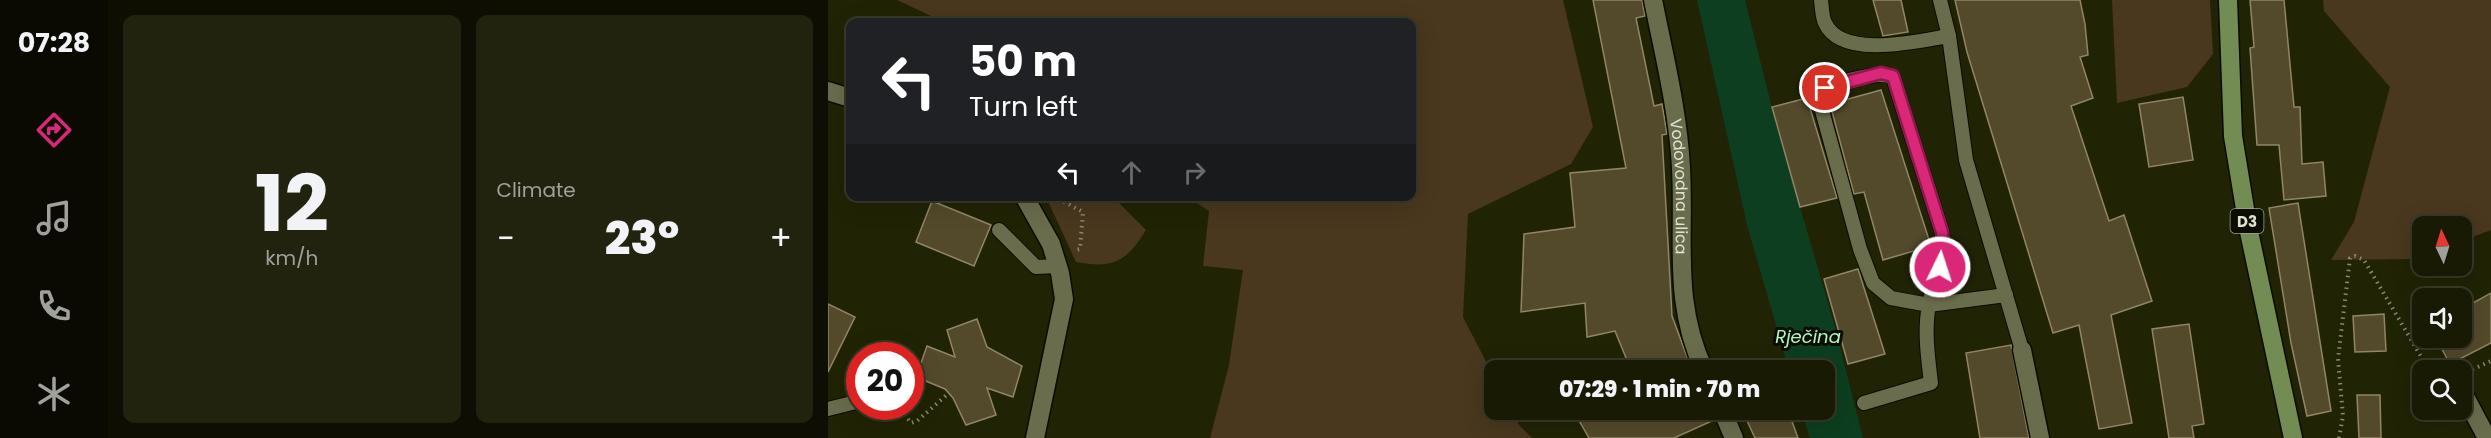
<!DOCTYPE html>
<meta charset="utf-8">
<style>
body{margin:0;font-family:Poppins,sans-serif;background:#22230e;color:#f1f3f6;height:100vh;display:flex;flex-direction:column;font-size:22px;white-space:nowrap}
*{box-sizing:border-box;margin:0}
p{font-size:20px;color:#9fa19a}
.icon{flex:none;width:33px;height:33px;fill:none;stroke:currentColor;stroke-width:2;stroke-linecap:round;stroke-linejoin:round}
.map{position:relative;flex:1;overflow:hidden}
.side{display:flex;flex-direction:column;gap:15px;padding:15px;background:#0e0e02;width:720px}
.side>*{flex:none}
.hud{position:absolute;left:18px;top:18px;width:570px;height:183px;border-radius:12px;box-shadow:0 6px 24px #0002,0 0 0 2px #373826;background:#202124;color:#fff;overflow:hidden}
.needle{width:39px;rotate:356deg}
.fabs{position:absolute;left:1584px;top:216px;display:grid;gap:12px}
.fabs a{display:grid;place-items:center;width:60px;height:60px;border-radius:12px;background:#191a04;box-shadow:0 6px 24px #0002,0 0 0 2px #373826;font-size:30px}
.speed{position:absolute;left:18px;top:342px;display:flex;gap:12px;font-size:30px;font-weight:700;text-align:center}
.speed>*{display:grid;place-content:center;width:78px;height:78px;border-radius:50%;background:#191a04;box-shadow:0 6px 24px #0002,0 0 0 2px #373826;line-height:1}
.speed .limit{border:9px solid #d22;background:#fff;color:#111}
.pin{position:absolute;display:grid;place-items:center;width:51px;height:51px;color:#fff;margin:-26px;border:3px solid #fff;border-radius:50%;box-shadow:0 2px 6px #0007}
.me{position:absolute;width:66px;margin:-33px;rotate:4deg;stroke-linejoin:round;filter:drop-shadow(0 0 4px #0008)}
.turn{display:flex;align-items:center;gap:21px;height:126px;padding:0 24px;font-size:27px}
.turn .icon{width:78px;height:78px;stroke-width:2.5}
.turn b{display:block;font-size:42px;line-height:51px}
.lanes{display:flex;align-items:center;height:57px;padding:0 24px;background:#0003;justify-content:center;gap:30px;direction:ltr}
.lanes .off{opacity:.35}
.big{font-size:45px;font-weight:800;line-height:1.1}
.side .tile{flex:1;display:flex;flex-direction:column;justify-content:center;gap:9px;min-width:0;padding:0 21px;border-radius:12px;background:#22230e}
.side .dial{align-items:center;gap:0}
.dial b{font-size:78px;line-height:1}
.heat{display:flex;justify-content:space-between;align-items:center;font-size:33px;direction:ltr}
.side .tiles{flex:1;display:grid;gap:15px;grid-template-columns:repeat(2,1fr)}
.trip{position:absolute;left:656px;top:360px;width:351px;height:60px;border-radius:12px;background:#191a04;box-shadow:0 6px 24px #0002,0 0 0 2px #373826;font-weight:800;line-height:60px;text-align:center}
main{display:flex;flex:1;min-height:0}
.tabs{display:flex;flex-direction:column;width:108px;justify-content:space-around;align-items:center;background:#0a0a02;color:#9fa19a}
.tabs .icon{width:42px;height:42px}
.tabs .selected{color:#db2777}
.tabs b{font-size:27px;color:#f1f3f6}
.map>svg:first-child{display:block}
</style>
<main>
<nav class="tabs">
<b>07:28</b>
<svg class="icon selected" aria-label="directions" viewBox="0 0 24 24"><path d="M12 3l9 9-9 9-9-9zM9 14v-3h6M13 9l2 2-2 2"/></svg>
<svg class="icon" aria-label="music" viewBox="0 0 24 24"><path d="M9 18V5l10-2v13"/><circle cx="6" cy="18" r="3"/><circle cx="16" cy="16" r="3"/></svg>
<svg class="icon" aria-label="phone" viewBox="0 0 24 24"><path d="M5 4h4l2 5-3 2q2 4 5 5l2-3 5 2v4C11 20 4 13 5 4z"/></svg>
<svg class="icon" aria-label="climate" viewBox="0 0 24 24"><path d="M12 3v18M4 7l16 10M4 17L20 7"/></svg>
</nav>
<section class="side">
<div class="tiles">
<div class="tile dial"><b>12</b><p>km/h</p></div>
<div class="tile"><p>Climate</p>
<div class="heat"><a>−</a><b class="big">23°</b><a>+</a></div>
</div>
</div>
</section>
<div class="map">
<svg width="1663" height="438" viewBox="0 0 1663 438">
<rect width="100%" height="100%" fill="#212305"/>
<g fill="#49371e">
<path d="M69,0h666l30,127 -22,37 -103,50 -5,103 31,60v33h17l8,15 13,13h-322l19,-73 14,-95 -40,-4 6,-55 -21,-14 224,-1v-174h-476l-5,-6z"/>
<path d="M1284,0h98l3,54 -26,33 -70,16z"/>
<path d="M1495,0h168v230l-29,11v-15h-40v29l-10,4 -81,1 23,-38 36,-135 -66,-76z"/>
<path d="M218,197h58l14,5 28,28c-20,32 -33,39 -70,32z"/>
</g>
<path fill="#0d3e1f" d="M869,0h48l32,128 58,199 28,111h-53l-9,-28h23v-40h-35l-42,-145z"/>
<g fill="#534a2b" stroke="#908665" stroke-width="1.5">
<path d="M765,0h49l3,16 -9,2 18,88 8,-2 5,30 -5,1 10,181 20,54h-61l-16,-39 -28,6 -2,-34 -64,9 3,-78 51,-7 -5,-54 56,-5z"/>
<path d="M1045,0h28l7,32 -25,4z"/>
<path d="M1127,0h125l5,24 3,31 -8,2 13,41 -22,8 38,115 15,-6 28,86 -41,14 21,108 -33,6 -20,-104 -26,8 -86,-281z"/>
<path d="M1422,0h34l10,107h6l2,57 21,-2 3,34 -42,4 -5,-55h-22l-7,-97 4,-1z"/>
<path d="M1053,90l50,156 -48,14 -19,-68 -10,2 -24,-90z"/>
<path d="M1355,97l10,63 -44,7 -10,-63z"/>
<path d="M979,98l30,100 -37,9 -28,-100z"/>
<path d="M104,201l59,24 -17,41 -58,-24z"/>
<path d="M1470,203l33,208 -24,5 -16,-73 -22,-135z"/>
<path d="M1030,269l27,85 -37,10 -24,-85z"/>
<path d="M1663,293v50l-41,21 -14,-26h26v-29z"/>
<path d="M0,304l27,13 -27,55z"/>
<path d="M1556,314l2,37 -31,1 -2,-36z"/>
<path d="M149,319l10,28 35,19 -9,31 -26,-9 9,27 -30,10 -13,-27 -8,-9 -29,-12 11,-31 28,11 -8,-27z"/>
<path d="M1361,324l15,100 -12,2 2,12h-25l-17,-109z"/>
<path d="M1183,345l18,93h-49l-14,-85z"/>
<path d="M1529,395h23l1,43h-22z"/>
<path d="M745,410h138l3,10 -40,18h-85z"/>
<path d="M914,410h46l10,28h-43z"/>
</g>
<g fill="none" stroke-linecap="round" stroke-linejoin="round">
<g stroke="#0b0c00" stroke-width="16">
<g id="service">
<path d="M993,0c1,7 1,17 4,23 17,37 94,18 124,13"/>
<path d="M1112,0l9,36 17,124 56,190"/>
<path d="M171,230l37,37 22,-1"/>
<path d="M1036,403l67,-20c-3,-25 -7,-53 -2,-78 5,-26 14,-46 13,-73l-49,-155c-17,-6 -63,5 -75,19l42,153 13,34 18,15 38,7 77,-10"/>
<path d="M66,406v1"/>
<path d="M0,409l32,-8"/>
</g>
</g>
<g stroke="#0b0c00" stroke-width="21">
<g id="minor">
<path id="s1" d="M825,0c11,55 25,111 28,168 4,73 -9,133 23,202"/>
<path d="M0,91l22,7"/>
<path d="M196,196l27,48 9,29 4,26 -29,139"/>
<path d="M1194,350l18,88"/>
<path d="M1634,391l25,47"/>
<path d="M894,410l12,28"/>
</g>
</g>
<g stroke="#0b0c00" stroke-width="21">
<path id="primary" d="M1400,0l5,136 15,91 45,211"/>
</g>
<g stroke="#878972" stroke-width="4" stroke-dasharray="1.5 4.5" stroke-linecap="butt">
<path d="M236,196l-1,5 20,11 -3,37 -5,1"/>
<path d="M1639,372l24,-11"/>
<path d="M80,419l3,4 6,-2 32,-28"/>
<path d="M1511,438l4,-22 -5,-57 12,-101 5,-2 9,4 65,110"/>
</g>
<use href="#service" stroke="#6a6d4c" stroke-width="14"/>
<use href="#minor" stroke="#6a6d4c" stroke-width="18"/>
<use href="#primary" stroke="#738c53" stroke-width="18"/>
</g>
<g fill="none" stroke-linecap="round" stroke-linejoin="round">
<g stroke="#8e194d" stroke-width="15">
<path id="route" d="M997,88l56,-15 12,3 49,156 1,21 -3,14"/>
</g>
<use href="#route" stroke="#db2777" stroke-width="10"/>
</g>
<g text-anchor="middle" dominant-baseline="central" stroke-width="6" stroke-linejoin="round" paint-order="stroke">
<rect fill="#0b0c02" stroke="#a1a293" stroke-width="1.5" x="1402.5" y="209" width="33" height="24" rx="4.5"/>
<g font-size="15" font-weight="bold" fill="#e1e3d1">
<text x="1419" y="221">D3</text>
</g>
<g font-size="16" fill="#e1e3d1" stroke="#0b0c02">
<text stroke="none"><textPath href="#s1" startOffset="189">Vodovodna ulica</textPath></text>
</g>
<g font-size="18" font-style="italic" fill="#aff9c1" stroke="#0b0c02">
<text x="980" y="336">Rječina</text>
</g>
</g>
</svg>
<div class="fabs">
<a><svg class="needle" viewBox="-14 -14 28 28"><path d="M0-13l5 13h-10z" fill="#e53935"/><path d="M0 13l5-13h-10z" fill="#9fa19a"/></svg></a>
<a><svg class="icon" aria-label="sound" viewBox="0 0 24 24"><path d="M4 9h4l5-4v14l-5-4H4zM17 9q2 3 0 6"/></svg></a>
<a><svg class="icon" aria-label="search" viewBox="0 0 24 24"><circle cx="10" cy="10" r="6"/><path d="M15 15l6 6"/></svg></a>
</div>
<div class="speed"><div class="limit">20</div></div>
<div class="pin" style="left:997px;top:88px;background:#d93025"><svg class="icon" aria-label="arrive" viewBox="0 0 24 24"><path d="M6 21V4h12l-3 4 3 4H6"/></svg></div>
<svg class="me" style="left:1112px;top:267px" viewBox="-20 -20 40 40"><circle r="17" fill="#db2777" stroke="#fff" stroke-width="3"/><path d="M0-11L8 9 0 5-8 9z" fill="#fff"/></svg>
<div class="trip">07:29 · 1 min · 70 m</div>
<div class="hud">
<div class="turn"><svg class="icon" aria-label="left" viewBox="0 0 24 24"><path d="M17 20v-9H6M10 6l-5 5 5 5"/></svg><div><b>50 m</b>Turn left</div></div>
<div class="lanes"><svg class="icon" aria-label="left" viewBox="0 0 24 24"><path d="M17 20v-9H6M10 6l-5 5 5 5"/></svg><svg class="icon off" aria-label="ahead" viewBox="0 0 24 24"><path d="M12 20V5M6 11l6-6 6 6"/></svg><svg class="icon off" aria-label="right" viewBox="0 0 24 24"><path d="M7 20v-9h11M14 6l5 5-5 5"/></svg></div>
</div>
</div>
</main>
